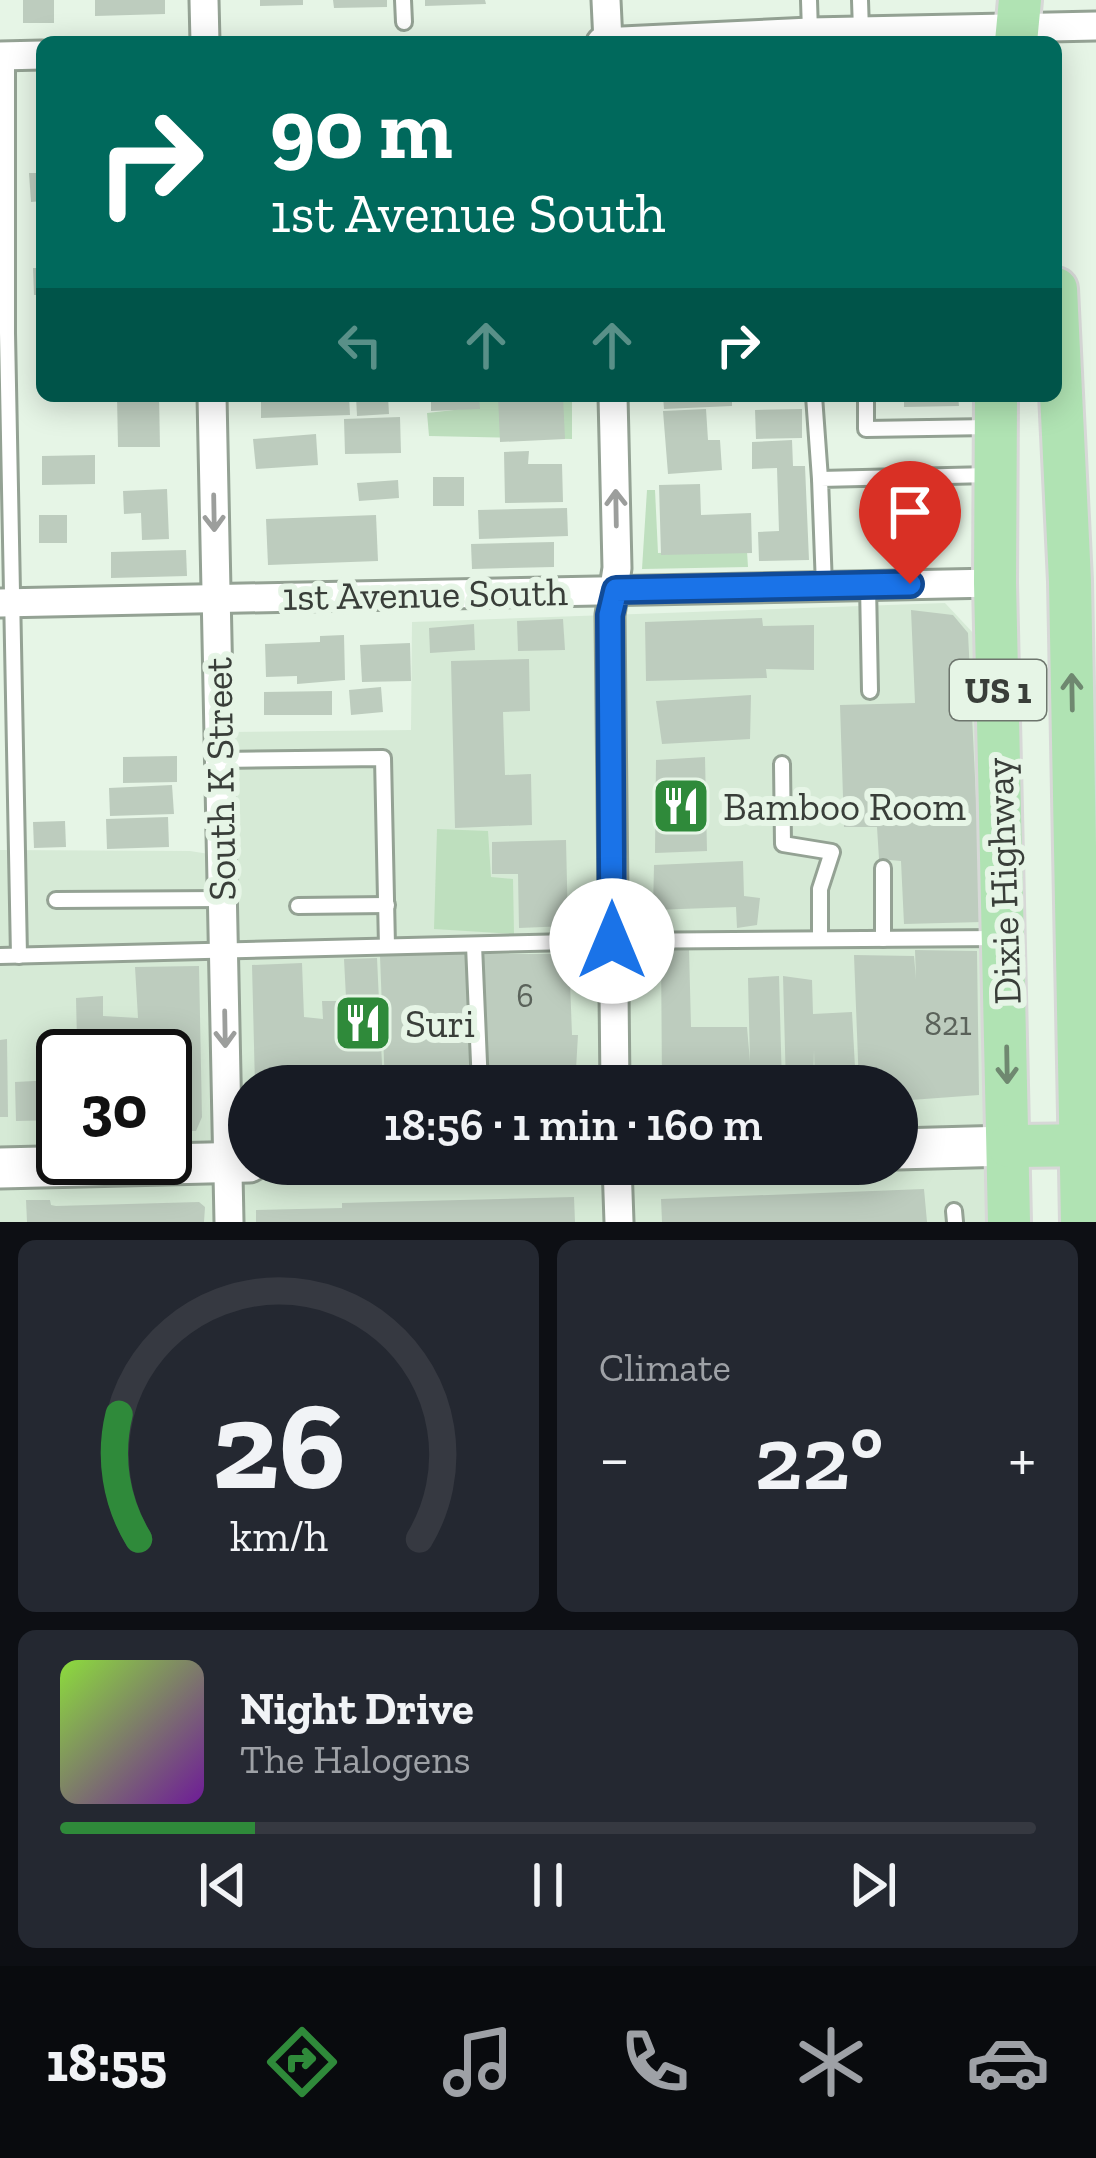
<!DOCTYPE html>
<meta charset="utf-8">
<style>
body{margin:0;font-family:"Zilla Slab",serif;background:#242831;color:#f1f3f6;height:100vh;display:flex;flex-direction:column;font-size:45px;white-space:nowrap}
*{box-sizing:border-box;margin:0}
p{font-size:39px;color:#9ea1a6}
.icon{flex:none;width:66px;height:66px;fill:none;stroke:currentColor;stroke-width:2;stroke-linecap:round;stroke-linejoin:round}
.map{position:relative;height:1222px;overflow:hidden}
.sheet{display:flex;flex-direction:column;gap:18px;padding:18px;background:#0d0f14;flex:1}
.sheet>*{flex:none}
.top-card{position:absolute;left:36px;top:36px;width:1026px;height:366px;border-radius:18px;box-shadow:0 6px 30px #0003;background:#00695c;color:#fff;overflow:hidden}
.speed{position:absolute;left:36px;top:1029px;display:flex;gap:24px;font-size:60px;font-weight:700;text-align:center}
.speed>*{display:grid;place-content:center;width:156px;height:156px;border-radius:50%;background:#171b24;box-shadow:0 6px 30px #0003;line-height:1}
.speed .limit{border:6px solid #111;border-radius:18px;background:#fff;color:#111}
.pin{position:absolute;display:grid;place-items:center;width:102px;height:102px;color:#fff;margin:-123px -51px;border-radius:50% 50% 50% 0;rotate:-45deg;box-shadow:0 0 12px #0007}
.pin .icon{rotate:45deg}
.me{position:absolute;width:132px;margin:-66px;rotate:0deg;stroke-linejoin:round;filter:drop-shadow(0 0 9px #0008)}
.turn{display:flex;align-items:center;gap:42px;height:252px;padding:0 36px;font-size:54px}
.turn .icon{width:156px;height:156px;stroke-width:2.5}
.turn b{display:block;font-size:84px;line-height:102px}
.lanes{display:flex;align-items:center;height:114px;padding:0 36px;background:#0003;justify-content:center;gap:60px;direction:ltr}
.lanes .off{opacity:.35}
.big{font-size:90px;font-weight:600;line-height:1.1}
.sheet .card{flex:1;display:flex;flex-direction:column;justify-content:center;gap:18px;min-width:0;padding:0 42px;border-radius:18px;background:#242831}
.sheet .dial{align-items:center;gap:0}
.dial svg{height:312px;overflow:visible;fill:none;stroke:#363941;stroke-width:7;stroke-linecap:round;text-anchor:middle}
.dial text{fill:#f1f3f6;stroke:none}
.song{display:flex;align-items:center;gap:36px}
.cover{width:144px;height:144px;border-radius:18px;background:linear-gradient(135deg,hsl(90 70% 55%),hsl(280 70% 35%))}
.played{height:12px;border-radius:6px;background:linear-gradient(90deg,#2f8a3a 20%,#363941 20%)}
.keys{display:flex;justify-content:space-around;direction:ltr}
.heat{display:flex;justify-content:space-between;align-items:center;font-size:66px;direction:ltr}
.sheet .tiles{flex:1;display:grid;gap:18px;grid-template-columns:1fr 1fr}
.card:last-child{grid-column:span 2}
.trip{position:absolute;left:228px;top:1065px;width:690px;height:120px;border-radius:60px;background:#171b24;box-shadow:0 6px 30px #0003;font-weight:600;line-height:120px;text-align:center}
.menu{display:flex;height:192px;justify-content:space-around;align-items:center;background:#090b0e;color:#9ea1a6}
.menu .icon{width:84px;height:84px}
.menu .selected{color:#2f8a3a}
.menu b{font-size:54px;color:#f1f3f6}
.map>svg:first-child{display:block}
</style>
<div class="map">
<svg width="1096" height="1222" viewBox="0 0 1096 1222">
<rect width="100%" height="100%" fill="#e6f5e6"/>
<path fill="#d6ead6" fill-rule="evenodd" d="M945,603l30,32 15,587h-990v-372l190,1 38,6 2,-125 181,-2 1,-108zM63,1056h102v102h-102zM249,1086h648v78h-648z"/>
<g fill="#bedfbe">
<path d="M472,396h100v43l-143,-3 -2,-23 45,-5z"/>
<path d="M647,490h8l3,63 89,-2 1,16 -106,2z"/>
<path d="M437,829l51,2 3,46 22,2 1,55 -80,-5z"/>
</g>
<g fill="#bdccbe">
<rect x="23" y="0" width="31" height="23"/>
<path d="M95,0h70v14l-70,2z"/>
<path d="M260,0h43v5l-43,1z"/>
<path d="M333,0h54v7l-53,1z"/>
<path d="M425,0h60l1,4 -61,2z"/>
<path d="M29,173h13v28l-11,1z"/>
<path d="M33,268h9v27h-8z"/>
<path d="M117,396h42l1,51h-42z"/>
<path d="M261,396h88l1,19 -89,3z"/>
<path d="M356,396h32l1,18 -32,2z"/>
<path d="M431,396h48l1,13 -49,2z"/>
<path d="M498,396h65l2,43 -65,3z"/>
<path d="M663,396h69v10l-68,3z"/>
<path d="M904,396h54l1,10 -55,1z"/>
<path d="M706,409l2,31h12l2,30 -54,4 -5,-63z"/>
<path d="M802,409v29l-46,1 -1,-29z"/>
<path d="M400,417l1,36 -56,1 -1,-35z"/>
<path d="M316,434l2,31 -62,4 -3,-30z"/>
<path d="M792,440l1,26h12l4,94 -50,1 -1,-29 21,-1 -2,-63 -25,1v-27z"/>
<path d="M529,451l-1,13h34l1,38 -58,1 -1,-51z"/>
<path d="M95,455v29l-53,1v-29z"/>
<rect x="433" y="477" width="31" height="29"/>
<path d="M398,480l1,18 -40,3 -2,-18z"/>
<path d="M700,484l1,31 50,-2 1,40 -91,2 -2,-70z"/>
<path d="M167,489l2,50 -27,1 -1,-27 -17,1 -1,-23z"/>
<path d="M567,508l1,28 -89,3 -1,-29z"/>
<rect x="39" y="515" width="28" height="28"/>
<path d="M376,515l2,46 -110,4 -2,-46z"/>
<path d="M554,542v25l-82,2 -1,-25z"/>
<path d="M186,550l1,26 -76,2v-26z"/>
<path d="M911,610l42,5 15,18 14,289 -78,2 -3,-63 -22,-2 -2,-32h-33l-4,-122 75,-2z"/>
<path d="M762,618l1,8 51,-1v45l-48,-1 1,9 -121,3 -1,-59z"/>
<path d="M563,619l2,31 -47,1 -1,-30z"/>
<path d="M474,624l1,26 -45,3 -1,-25z"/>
<path d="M344,635l1,45 -48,4v-8l-31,1 -1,-33 55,-2v-6z"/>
<path d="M410,643l1,38 -49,1 -2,-37z"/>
<path d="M529,659l1,52 -27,1 2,63 26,-1 1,51 -77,3 -4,-167z"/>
<path d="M381,687l2,25 -32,3 -2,-25z"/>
<path d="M332,691v24h-68v-23z"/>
<path d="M751,695l-1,44 -88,5 -6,-43z"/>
<path d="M177,756v26l-54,1v-26z"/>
<path d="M705,757l2,94 -52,2 1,-93z"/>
<path d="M172,785l2,29 -64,2 -1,-28z"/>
<path d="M168,817l1,30 -62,2 -1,-30z"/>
<path d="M65,821l1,26 -32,1 -1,-26z"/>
<path d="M566,840l2,86 -49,2 -1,-54h-26v-32z"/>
<path d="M743,861l1,35 16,2 -3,27 -20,3 -1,-21 -83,3 1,-45z"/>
<path d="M689,949l2,78h56l3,35 -2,-84 31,-2 3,110h-120l-1,-136z"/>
<path d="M915,950l62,1 2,144 -82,6v-15h-38l-5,-131 60,1 2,23z"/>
<path d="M470,951l4,135h-89l-5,-130z"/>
<path d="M480,954h89l3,81h6l-3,51h-94z"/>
<path d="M377,958l6,128h-63v-13l-1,13h-64l-3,-121 50,-2 2,54 19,2 -1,-18h18l3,17 4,-1 -3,-58z"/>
<path d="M199,966l3,151 -6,14h-31v-75h-102v64l-47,1 -1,-39 39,-2 -1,-37 24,-2 -1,-43 27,-2v20l35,2 -3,-51z"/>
<path d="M783,976l29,4 1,34 39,-2 4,74h-41l-1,-36 -1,36h-27z"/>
<path d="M7,1039l1,78h-8v-77z"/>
<path d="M924,1189l3,33h-265l-1,-23z"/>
<path d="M574,1197l1,25h-319v-12l86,-2v-5z"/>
<path d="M26,1200h24l1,5 5,1 143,-4 6,5 -1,15h-177z"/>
</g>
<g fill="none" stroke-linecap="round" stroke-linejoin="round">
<g stroke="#94a294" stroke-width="20">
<g id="lane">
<path d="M403,0l1,22"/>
<path d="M809,0l1,32"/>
<path d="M860,0l1,31"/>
<path d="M7,56v277l12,623"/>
<path d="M814,396l6,83"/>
<path d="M866,396v33l124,-2"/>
<path d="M868,585l2,106"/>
<path d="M824,586l-4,-107 170,-4"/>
<path d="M220,760l163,-2 4,188"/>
<path d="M782,764l1,80 49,8 -12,37v50"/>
<path d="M883,868v71"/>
<path d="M56,900l166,-1"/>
<path d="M298,906l89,-1"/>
<path d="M474,945l6,141"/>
<path d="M0,956l612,-15 388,-3"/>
<path d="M954,1211l1,11"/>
</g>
</g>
<g stroke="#94a294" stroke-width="33">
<g id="street">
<path d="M204,0l1,42"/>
<path d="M606,0l2,42"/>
<path d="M601,42l209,-10 286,-6"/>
<path d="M0,56l42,-1"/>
<path d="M212,396l17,826"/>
<path d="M613,396l4,172 -7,47 5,471"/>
<path d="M0,603l995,-20"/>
<path d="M617,1164l2,58"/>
</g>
</g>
<g stroke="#94a294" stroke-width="45">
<g id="secondary">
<path d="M897,1149l112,-3"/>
<path d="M0,1168l249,-6"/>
</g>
</g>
<g stroke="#d7d8d7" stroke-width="48">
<g id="primary">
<path d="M1016,42l4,-42"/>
<path d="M1056,289l14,292 12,641"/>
<path d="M996,396l-1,187 14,639"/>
<path d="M1009,1146l87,-1"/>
</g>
</g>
<use href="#lane" stroke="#fff" stroke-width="14"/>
<use href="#street" stroke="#fff" stroke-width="27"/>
<use href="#secondary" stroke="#fff" stroke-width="39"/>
<use href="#primary" stroke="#b0e3b3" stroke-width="42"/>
</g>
<defs><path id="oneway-shaft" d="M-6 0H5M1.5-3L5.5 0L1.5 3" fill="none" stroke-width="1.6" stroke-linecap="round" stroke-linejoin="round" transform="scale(3)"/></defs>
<g stroke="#9c9e9c">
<use href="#oneway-shaft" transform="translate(616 508) rotate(-91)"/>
<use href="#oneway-shaft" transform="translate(214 513) rotate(89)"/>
<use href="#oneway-shaft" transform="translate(225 1029) rotate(89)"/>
</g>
<g stroke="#6f8870">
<use href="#oneway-shaft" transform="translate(1072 692) rotate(-91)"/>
<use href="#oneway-shaft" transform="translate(1007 1065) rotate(89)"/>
</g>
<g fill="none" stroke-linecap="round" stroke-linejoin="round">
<g stroke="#114b97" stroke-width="30">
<path id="route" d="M612,941l-2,-326 6,-25 294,-6"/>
</g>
<use href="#route" stroke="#1a73e8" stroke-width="21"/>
</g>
<defs>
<g id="restaurant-square" transform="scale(3)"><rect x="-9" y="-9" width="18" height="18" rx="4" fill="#2f8a3a" stroke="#e6f5e6"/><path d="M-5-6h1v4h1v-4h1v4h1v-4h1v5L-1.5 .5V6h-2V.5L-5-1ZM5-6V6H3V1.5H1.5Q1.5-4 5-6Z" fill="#fff"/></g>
</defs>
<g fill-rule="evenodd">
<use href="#restaurant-square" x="681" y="806"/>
<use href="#restaurant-square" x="363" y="1023"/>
</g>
<g text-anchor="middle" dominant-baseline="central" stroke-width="12" stroke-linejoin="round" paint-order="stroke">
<g font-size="33" fill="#5a625a">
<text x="525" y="995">6</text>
<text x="948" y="1023">821</text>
</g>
<rect fill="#e6f5e6" stroke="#6d756d" stroke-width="3" x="950" y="660" width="96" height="60" rx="9"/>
<g font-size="36" font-weight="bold" fill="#393e39">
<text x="998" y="690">US 1</text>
</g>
<g font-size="39" fill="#393e39" stroke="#e6f5e6">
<text transform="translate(425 594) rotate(-1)">1st Avenue South</text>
<text transform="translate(220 779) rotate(-91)">South K Street</text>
<text transform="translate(1003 881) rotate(-92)">Dixie Highway</text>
</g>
<g font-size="39" fill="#393e39" stroke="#e6f5e6" text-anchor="start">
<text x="723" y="806">Bamboo Room</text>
<text x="405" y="1023">Suri</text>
</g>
</g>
</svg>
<div class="speed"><div class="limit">30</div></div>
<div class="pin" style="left:910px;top:584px;background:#d93025"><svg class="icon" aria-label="arrive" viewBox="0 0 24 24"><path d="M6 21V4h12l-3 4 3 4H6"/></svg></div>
<svg class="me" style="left:612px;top:941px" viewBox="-20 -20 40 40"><circle r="19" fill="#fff"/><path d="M0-13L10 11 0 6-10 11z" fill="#1a73e8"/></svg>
<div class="trip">18:56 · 1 min · 160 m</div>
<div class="top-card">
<div class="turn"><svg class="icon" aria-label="right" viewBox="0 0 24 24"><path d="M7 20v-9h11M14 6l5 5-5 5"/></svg><div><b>90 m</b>1st Avenue South</div></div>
<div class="lanes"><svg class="icon off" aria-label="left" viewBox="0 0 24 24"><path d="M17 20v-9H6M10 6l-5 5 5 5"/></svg><svg class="icon off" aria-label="ahead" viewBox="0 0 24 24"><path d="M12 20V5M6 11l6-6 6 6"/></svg><svg class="icon off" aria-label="ahead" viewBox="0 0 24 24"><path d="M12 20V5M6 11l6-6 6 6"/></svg><svg class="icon" aria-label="right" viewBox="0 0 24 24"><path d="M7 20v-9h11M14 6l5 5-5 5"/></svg></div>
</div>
</div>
<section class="sheet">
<div class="tiles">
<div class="card dial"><svg viewBox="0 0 100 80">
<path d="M14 69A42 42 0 1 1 86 69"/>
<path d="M14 69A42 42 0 0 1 9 37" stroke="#2f8a3a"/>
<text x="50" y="56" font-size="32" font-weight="700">26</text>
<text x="50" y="72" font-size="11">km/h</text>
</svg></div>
<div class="card"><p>Climate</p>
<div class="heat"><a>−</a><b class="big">22°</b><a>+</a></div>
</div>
<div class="card">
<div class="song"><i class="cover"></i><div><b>Night Drive</b><p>The Halogens</p></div></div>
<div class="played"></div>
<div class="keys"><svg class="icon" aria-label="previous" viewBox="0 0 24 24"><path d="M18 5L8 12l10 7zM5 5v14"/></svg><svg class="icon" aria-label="pause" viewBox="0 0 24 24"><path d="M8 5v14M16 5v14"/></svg><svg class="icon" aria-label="next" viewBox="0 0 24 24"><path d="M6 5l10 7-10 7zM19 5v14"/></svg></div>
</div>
</div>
</section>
<nav class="menu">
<b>18:55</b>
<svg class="icon selected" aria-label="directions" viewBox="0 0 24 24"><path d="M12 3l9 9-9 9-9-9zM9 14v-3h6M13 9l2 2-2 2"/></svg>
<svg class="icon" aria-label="music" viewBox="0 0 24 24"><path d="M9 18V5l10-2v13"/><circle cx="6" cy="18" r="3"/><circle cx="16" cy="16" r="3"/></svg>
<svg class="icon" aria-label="phone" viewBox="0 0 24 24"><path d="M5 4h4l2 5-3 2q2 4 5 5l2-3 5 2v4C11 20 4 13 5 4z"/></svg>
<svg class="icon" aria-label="climate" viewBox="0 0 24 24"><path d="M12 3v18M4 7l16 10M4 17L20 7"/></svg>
<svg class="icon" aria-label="car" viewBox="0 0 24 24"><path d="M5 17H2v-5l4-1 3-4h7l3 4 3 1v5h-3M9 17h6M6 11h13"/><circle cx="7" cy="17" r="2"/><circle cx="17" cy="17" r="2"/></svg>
</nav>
